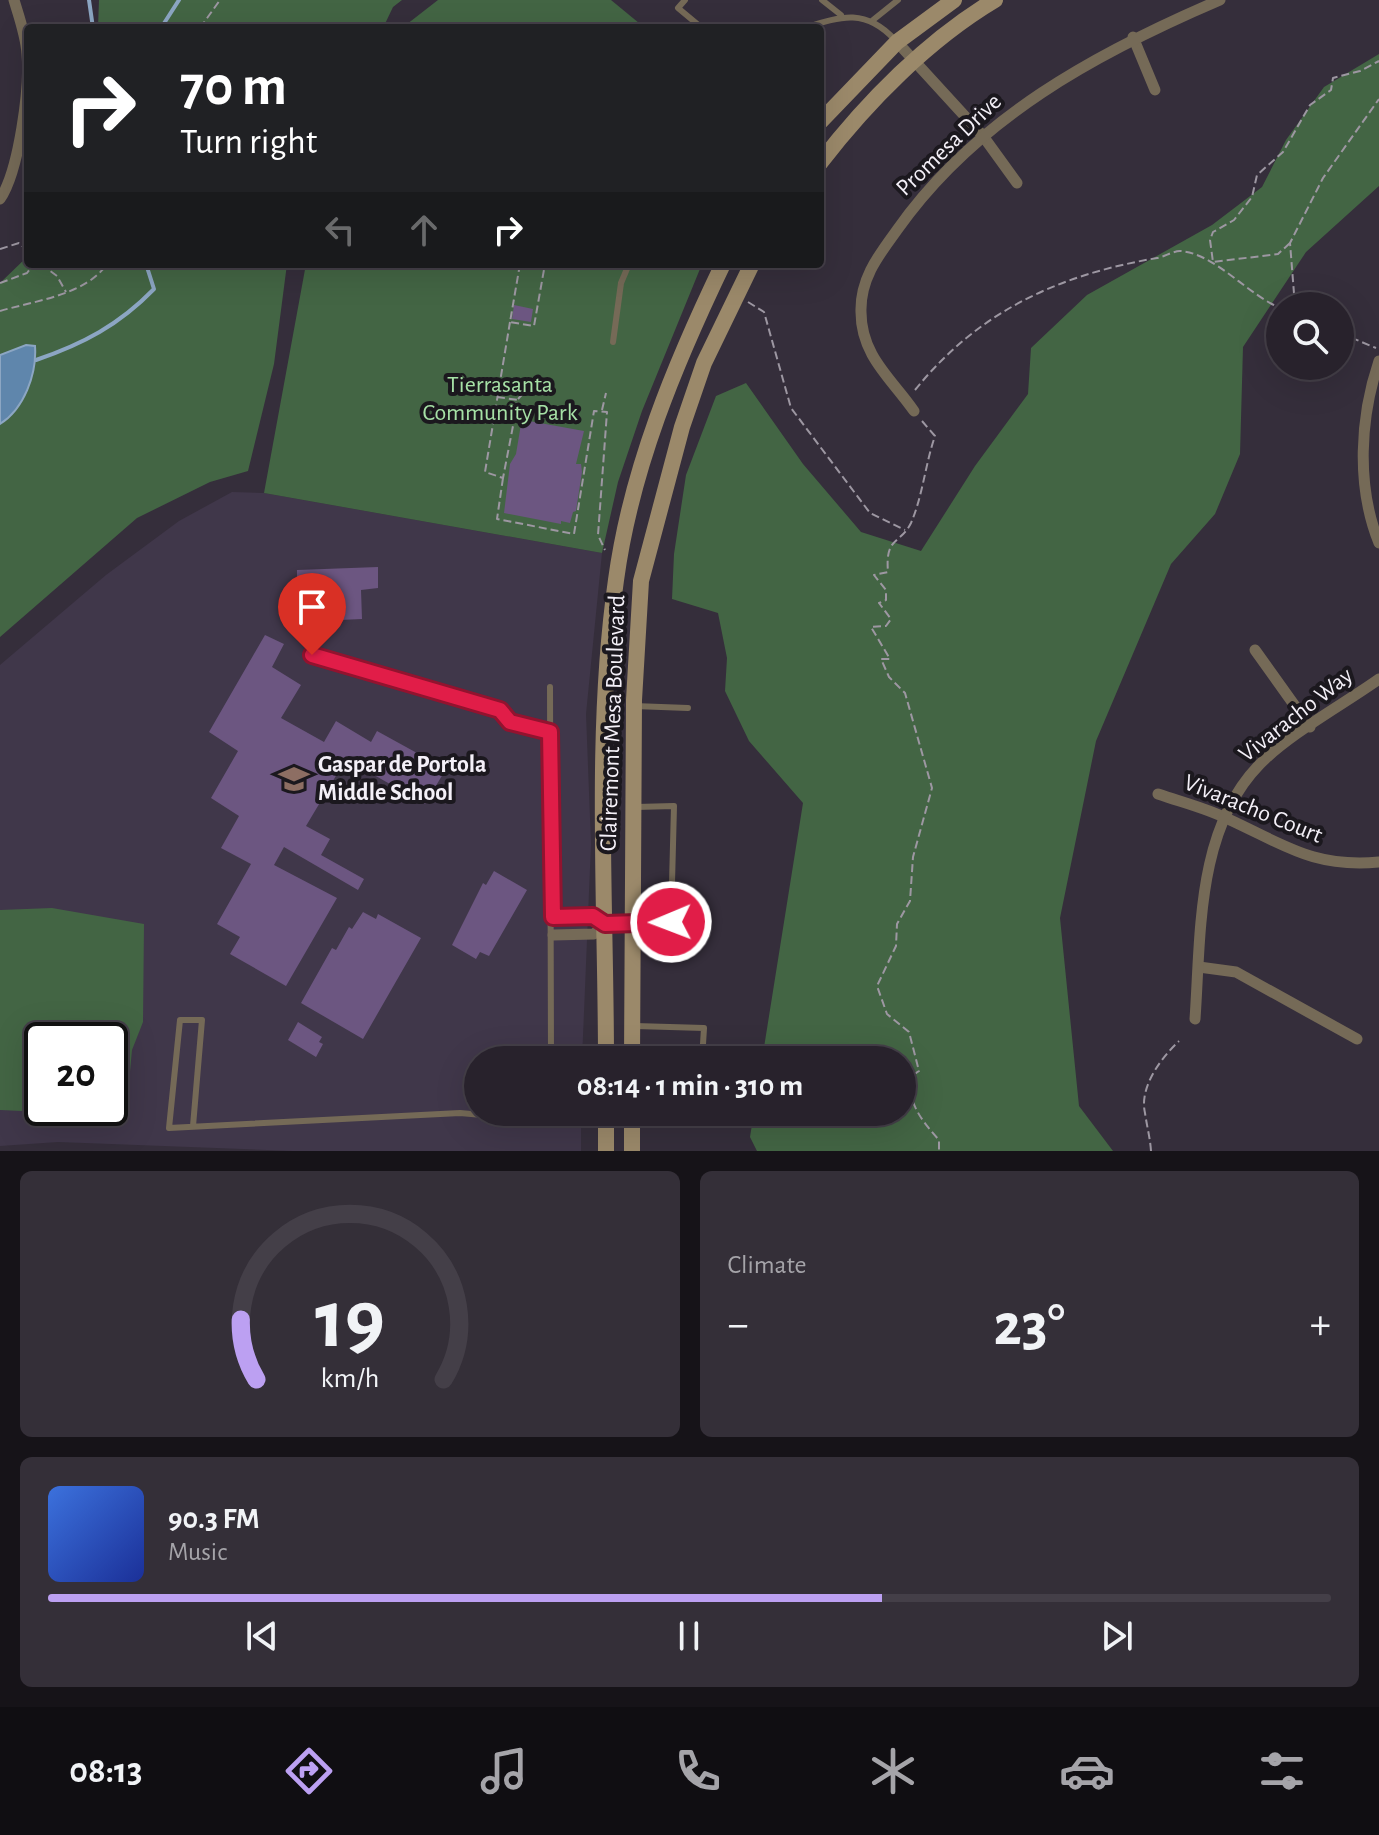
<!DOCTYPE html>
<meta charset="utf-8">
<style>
body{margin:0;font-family:"Alegreya Sans",sans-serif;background:#342f38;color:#f1f3f6;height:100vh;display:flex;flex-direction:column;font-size:30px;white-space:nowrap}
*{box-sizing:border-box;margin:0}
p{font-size:26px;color:#a5a4a9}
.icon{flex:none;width:44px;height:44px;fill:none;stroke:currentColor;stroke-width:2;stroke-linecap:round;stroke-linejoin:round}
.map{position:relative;height:1151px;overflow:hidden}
.drawer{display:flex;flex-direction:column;gap:20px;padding:20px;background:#161318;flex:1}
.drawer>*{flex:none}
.hud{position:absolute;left:24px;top:24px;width:800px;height:244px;border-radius:8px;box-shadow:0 8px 32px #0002,0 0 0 2px #443f48;background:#202124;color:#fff;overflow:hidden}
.buttons{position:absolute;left:1266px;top:292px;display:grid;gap:16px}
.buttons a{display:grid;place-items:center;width:88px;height:88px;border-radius:50%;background:#28222c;box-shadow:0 8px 32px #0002,0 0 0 2px #443f48;font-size:40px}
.speed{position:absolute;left:24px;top:1022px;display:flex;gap:16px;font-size:40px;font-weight:700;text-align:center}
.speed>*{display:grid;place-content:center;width:104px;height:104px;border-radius:50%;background:#28222c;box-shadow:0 8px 32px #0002,0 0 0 2px #443f48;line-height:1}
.speed .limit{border:4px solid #111;border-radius:12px;background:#fff;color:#111}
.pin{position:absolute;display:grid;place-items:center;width:68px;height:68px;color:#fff;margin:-82px -34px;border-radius:50% 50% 50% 0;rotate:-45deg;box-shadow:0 0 8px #0007}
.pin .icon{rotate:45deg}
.me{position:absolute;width:88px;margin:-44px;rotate:269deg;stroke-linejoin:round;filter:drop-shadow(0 0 6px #0008)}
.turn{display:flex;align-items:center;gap:28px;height:168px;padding:0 24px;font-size:36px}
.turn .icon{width:104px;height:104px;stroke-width:2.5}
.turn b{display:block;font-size:56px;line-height:68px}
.lanes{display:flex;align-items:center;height:76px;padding:0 24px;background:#0003;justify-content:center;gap:40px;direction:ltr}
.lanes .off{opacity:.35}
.big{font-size:60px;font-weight:700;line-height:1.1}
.drawer .tile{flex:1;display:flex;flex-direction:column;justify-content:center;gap:12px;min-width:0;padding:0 28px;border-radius:12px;background:#342f38}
.drawer .dial{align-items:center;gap:0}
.dial svg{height:208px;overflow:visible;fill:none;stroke:#443f48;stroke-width:7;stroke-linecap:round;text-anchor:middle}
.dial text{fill:#f1f3f6;stroke:none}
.song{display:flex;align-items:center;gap:24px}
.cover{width:96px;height:96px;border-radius:12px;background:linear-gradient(135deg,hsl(220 70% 55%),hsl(230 70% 35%))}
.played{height:8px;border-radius:4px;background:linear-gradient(90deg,#bca0f2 65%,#443f48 65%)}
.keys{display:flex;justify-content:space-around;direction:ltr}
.heat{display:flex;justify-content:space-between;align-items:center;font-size:44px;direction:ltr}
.drawer .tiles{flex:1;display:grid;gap:20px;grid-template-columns:1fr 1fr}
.tile:last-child{grid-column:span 2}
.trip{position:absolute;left:464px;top:1046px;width:452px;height:80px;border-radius:40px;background:#28222c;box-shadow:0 8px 32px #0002,0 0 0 2px #443f48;font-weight:700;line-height:80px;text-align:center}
.tab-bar{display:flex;height:128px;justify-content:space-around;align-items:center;background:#100e12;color:#a5a4a9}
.tab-bar .icon{width:56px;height:56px}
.tab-bar .current{color:#bca0f2}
.tab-bar b{font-size:36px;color:#f1f3f6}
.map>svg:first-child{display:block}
</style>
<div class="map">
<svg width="1379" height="1151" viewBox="0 0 1379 1151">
<rect width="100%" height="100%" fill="#352e3b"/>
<path fill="#40374a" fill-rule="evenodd" d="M232,492l32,1 338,60 -16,161 5,130 -9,216h-104v52h103v39h-289l-234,-9 -58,4v-481l106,-90 73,-54zM42,1040h68v68h-68z"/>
<g fill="#436544" fill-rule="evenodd">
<path d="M99,0h303l-9,7 -10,21h-285z"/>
<path d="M438,0h173l34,28h-243z"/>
<path d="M1379,54v132l-73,66 -63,95 -3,107 -25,60 -44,50 -75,177 -36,177 19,188 34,45h-356l-7,-14 4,-25h148v-52h-140l41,-257 -54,-62 -24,-50 2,-33 -9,-45 -46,-14 2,-45 12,-79 30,-79 30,-13 57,81 58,68 60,19 54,-85 53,-72 3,-46 56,-53 125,-70 50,-38 24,-47 38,-53z"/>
<path d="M28,256v8h259l-13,100 -26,107 -38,11 -73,36 -137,119v-354z"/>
<path d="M306,264h396l-60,147 -24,71 -16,71 -338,-60z"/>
<path d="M52,908l92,16 -1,98 -11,28 -4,43 -6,17 -66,10 -34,-9 -22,-1v-200zM42,1040h68v68h-68z"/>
</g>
<path fill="#5f86ac" stroke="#8ca6c3" stroke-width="2" d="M26,345l9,1c2,28 -11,63 -35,78v-69z"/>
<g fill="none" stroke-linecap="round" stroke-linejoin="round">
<g stroke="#8ca6c3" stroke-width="4">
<path d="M89,0l4,28"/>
<path d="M161,28l18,-28"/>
<path d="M36,360c47,-16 83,-35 118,-71l-8,-25"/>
</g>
</g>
<g fill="#6c5681">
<path d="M514,305l19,4 -2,13 -19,-3z"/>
<path d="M529,421l55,10 -8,33h5l1,8 -6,39 -3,1 -3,11 -9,-2v3l-57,-11 6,-49 6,-10 5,-30 8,1z"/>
<path d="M378,567v21l-17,2 1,29 -44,2v-17l-7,-1 1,-10 -15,1v-24z"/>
<path d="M265,635l19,9 -12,23 29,18 -20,33 43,24 12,-21 35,21 6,-11 69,38 -21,35 -79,-45 -40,67 24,13 -9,16 43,24 -6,11 -74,-43 -10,18 63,33 -51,88 -56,-32 10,-17 -23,-13 34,-60 -30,-16 18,-32 -28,-18 27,-47 -29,-19z"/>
<path d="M494,871l33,19 -38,66 -9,-4 -4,7 -24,-14 31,-62 3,2z"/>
<path d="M363,912l13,7 2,-5 43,24 -58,101 -62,-36 31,-55 4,2 13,-23 3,2z"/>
<path d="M298,1022l24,15 -3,5 4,2 -7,13 -28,-17z"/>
</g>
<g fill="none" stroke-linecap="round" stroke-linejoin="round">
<g stroke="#9d97a2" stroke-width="2" stroke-dasharray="8 4" stroke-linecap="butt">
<path d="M200,28l20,-28"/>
<path d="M1290,243l-12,11 -65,8 -3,-22 3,-8 21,-12 18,-23 5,-22 26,-23 27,-47 21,-15 2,-12 27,-7 19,-10"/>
<path d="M0,249l19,-6 9,8"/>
<path d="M41,264l16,12 9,16"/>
<path d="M520,264l-10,58 24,4 11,-62"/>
<path d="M0,283l27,-10 7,-9"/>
<path d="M748,302l16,10 27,96 79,105 35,17"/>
<path d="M1295,306l-5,-63 33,-65 56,-79"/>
<path d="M0,311c34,-10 86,-16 107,-47"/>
<path d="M1340,333l36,15"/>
<path d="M915,390c64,-79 143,-115 242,-132 7,-1 16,-7 23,-7 34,2 67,43 100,57"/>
<path d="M497,397l21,3 -15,78 -18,-6 25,-150"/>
<path d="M518,399l17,-18"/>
<path d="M602,410l4,-17"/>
<path d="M922,421l13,15c-10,29 -12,59 -24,87 -11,22 -26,13 -23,49l-14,3 12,15v10l-7,3 12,16 -5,7 -15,1 19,32h-9l8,18 16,16 27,95 -19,69 -3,44 -13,23 -1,22 -19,40 10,28 22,18 10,39 -9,6c-2,27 12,44 29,63v11"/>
<path d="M503,478l-6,41 77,15 20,-123 13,1 -9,123 7,15"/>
<path d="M1151,1151c-1,-14 -4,-24 -6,-38 -6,-26 16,-55 34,-72"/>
</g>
<g stroke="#756a57" stroke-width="6">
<path d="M685,0l-7,8 24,20"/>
<path d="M822,0l19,15"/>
<path d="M873,20l25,-20"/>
<path d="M805,28c36,-13 62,-19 90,12"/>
<path d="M613,342l8,-59 8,-19"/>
<path d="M312,655l188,55 10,12 40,10"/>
<path d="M550,687l1,373"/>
<path d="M634,706l54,2"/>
<path d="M635,923l36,-1 3,-116 -38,1"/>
<path d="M635,1026l69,2 -2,32"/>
<path d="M550,1112v9l55,2"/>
<path d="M193,1126l9,-106h-22l-11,108 291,-15 90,8"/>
</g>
<g stroke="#756a57" stroke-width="11">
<path d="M1133,37l22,53"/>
<path d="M897,42l86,94 34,47"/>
<path d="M0,199c19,-28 30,-111 27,-145 -1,-18 -8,-37 -13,-54"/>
<path d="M1379,361c-19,56 -23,125 0,182"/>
<path d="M914,411c-22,-32 -53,-55 -53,-99 -1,-33 17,-56 36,-82 79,-112 199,-177 323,-230"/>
<path d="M1255,650l55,77"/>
<path d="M1158,794c23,8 48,14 70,25 57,26 85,49 151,43"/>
<path d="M553,917l40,-1 12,8 27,-1"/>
<path d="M553,935l41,-1 11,-10"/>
<path d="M1199,967l37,5 121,67"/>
<path d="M1195,1019c6,-85 1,-190 65,-255 29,-30 84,-60 119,-85"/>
</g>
<g stroke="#9b896a" stroke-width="16">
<path d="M820,122l77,-80 57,-42"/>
<path d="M820,163c47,-61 108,-123 175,-163"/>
<path d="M606,1060c0,-157 -12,-326 10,-480 15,-111 59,-216 107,-316"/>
<path d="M632,1060l2,-360 7,-119 41,-154 22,-64 48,-99"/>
<path d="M606,1112v39"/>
<path d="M632,1112v39"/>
</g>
</g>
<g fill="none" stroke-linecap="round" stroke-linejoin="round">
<g stroke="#92132f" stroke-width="20">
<path id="route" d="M312,655l188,55 10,12 40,10 3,185 40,-1 12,8 66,-2"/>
</g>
<use href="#route" stroke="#e11d48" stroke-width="14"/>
</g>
<defs>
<g id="school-bare" transform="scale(2.4)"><path d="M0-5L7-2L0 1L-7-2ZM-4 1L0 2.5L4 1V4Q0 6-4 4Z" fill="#8d6e63" stroke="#1b181e" stroke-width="2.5" paint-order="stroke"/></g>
</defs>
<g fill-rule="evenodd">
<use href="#school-bare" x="294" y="779"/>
</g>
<g text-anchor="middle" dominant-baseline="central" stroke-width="8" stroke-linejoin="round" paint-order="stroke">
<g font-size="24" fill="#f4f0f8" stroke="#1b181e">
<text transform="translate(949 145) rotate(-44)">Promesa Drive</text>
<text transform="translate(1296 715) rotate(-38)">Vivaracho Way</text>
<text transform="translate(613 723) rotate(-88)">Clairemont Mesa Boulevard</text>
<text transform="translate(1253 809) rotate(22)">Vivaracho Court</text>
</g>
<g font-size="24" fill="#a6e1a6" stroke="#1b181e">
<text x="500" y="385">Tierrasanta<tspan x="500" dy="28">Community Park</tspan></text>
</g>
<g font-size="24" font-weight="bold" fill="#f4f0f8" stroke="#1b181e" text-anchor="start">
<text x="318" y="765">Gaspar de Portola<tspan x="318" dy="28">Middle School</tspan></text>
</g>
</g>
</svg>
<div class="buttons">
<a><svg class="icon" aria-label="search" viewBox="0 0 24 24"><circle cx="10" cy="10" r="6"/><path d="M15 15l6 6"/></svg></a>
</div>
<div class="speed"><div class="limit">20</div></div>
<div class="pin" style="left:312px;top:655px;background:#d93025"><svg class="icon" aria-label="arrive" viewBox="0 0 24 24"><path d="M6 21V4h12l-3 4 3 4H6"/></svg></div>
<svg class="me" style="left:671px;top:922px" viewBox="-20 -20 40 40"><circle r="17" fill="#e11d48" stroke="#fff" stroke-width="3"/><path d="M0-11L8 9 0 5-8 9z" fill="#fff"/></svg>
<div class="trip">08:14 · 1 min · 310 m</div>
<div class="hud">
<div class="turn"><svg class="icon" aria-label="right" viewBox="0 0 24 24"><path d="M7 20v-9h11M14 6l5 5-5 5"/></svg><div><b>70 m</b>Turn right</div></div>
<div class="lanes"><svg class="icon off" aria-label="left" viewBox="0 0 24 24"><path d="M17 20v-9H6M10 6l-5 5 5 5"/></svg><svg class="icon off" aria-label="ahead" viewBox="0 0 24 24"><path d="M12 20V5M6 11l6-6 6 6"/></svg><svg class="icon" aria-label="right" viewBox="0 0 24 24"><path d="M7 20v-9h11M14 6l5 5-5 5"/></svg></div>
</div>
</div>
<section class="drawer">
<div class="tiles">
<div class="tile dial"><svg viewBox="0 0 100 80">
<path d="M14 69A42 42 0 1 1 86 69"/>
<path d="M14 69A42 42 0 0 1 8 46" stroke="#bca0f2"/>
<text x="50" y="56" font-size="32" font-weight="700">19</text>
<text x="50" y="72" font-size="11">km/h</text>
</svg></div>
<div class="tile"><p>Climate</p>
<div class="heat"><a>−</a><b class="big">23°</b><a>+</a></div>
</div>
<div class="tile">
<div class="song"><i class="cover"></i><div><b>90.3 FM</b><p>Music</p></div></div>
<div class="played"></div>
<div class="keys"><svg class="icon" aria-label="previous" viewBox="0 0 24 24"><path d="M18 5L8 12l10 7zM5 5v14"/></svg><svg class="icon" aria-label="pause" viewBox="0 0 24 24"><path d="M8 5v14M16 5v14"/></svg><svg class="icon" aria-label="next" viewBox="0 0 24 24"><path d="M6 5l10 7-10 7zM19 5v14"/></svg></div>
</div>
</div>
</section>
<nav class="tab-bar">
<b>08:13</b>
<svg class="icon current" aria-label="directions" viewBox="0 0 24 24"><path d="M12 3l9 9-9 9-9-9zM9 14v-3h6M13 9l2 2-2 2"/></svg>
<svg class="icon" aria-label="music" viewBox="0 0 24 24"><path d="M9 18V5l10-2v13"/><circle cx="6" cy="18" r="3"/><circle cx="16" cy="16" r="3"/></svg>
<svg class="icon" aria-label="phone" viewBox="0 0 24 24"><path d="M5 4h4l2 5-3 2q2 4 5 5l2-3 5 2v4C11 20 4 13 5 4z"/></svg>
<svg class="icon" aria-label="climate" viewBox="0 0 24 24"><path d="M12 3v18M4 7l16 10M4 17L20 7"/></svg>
<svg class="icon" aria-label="car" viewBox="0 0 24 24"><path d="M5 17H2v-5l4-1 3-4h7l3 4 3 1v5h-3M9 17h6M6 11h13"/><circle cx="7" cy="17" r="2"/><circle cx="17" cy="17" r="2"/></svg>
<svg class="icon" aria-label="filters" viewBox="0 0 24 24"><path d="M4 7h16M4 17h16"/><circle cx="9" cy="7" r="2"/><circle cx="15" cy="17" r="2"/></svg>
</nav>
